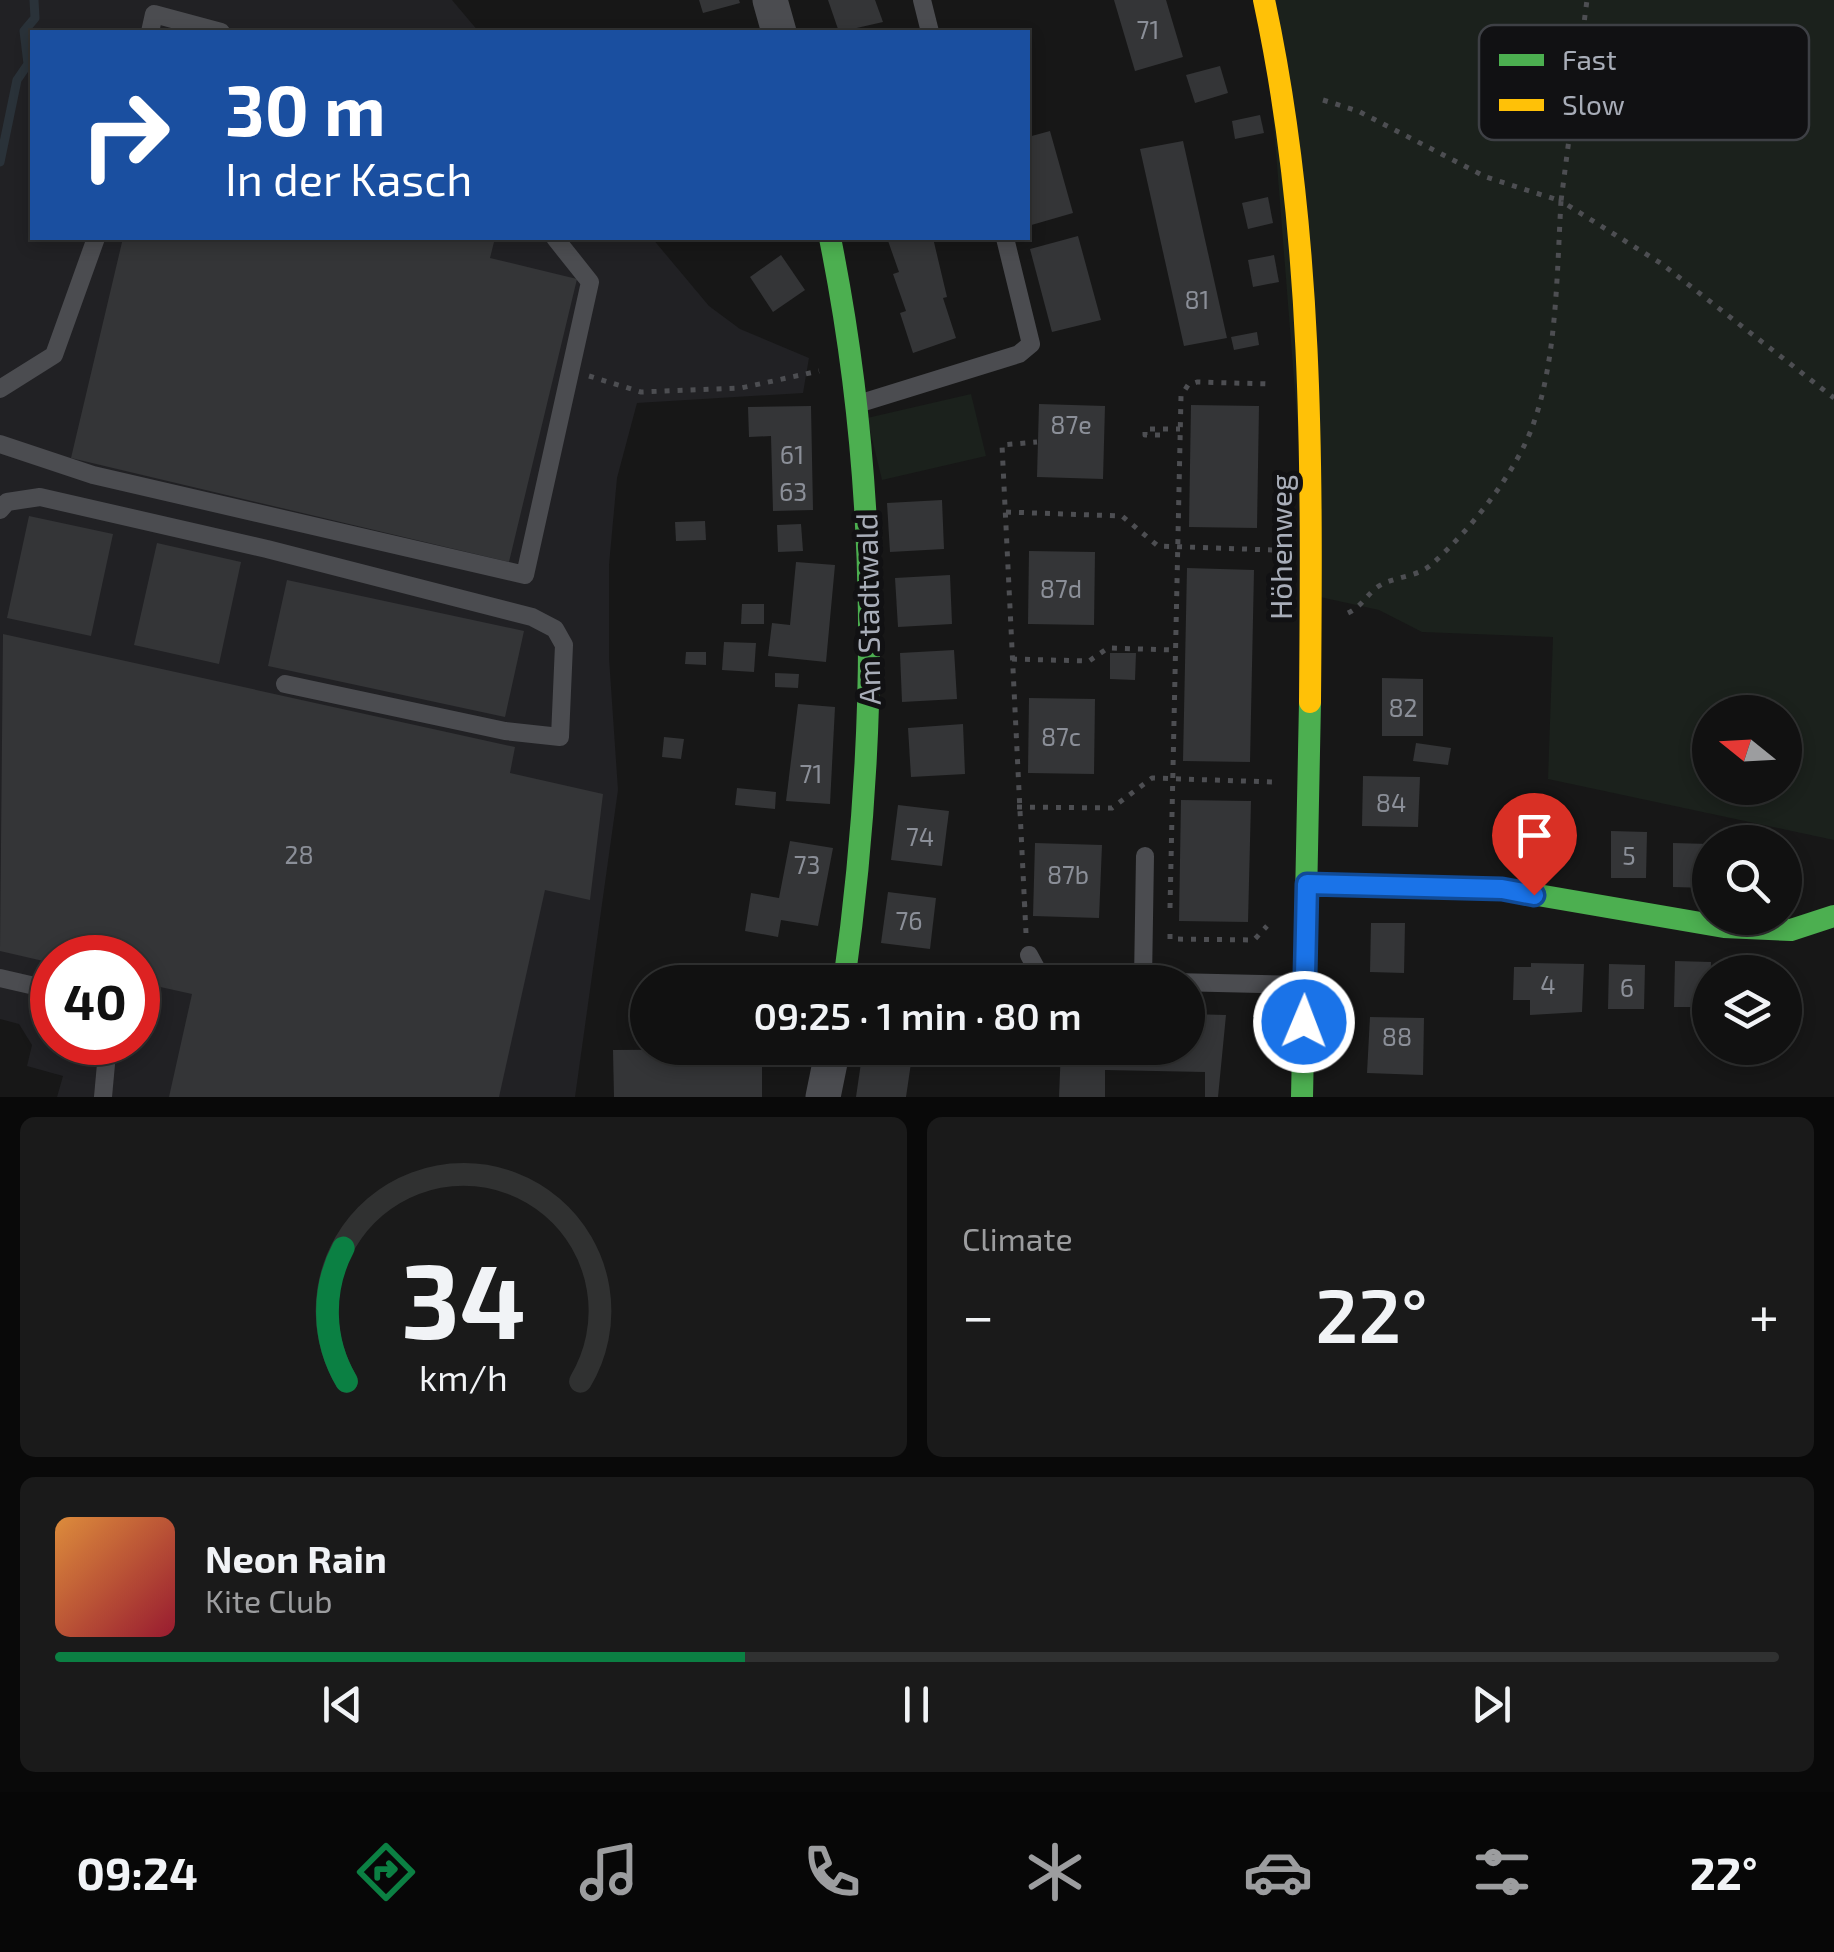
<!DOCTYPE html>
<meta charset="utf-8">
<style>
body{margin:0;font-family:"Exo 2",sans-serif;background:#1a1a1a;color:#f1f3f6;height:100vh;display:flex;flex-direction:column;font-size:38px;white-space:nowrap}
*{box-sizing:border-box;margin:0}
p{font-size:32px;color:#9c9d9f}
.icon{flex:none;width:55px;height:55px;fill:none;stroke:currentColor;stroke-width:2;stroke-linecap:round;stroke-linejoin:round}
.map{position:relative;height:1097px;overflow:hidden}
.details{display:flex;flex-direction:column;gap:20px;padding:20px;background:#090909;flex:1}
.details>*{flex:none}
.top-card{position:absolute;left:30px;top:30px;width:1000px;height:210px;border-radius:0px;box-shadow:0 5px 15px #0003,0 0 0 2px #303131;background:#1a4fa0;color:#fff;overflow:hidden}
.needle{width:65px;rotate:288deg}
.controls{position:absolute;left:1692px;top:695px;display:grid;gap:20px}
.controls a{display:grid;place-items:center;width:110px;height:110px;border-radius:50%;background:#111;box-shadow:0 5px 15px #0003,0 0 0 2px #303131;font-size:50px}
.speed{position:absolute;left:30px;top:935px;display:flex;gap:20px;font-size:50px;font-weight:700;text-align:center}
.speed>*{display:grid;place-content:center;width:130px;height:130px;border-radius:50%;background:#111;box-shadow:0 5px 15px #0003,0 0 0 2px #303131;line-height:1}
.speed .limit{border:15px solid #d22;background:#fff;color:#111}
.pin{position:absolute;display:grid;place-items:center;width:85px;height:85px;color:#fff;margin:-102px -42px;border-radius:50% 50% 50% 0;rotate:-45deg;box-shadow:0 0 10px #0007}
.pin .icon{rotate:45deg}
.me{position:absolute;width:110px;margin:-55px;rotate:1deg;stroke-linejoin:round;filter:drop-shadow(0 0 8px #0008)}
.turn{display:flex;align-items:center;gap:35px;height:210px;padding:0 30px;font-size:45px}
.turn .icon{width:130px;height:130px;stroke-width:2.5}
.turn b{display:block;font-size:70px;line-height:85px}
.big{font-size:75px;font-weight:600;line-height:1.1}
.details .tile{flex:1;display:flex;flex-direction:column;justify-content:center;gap:15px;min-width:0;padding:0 35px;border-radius:15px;background:#1a1a1a}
.details .dial{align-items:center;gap:0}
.dial svg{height:260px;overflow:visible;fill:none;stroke:#303131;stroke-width:7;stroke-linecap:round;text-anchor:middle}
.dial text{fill:#f1f3f6;stroke:none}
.song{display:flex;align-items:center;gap:30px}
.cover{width:120px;height:120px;border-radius:15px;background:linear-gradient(135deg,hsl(30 70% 55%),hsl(350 70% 35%))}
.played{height:10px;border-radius:5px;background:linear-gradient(90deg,#0b8043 40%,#303131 40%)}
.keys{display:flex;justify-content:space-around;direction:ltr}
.heat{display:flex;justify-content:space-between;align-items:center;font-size:55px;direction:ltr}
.details .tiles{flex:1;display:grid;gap:20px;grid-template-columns:1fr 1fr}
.tile:last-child{grid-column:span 2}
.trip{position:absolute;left:630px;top:965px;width:575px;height:100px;border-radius:50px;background:#111;box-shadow:0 5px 15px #0003,0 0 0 2px #303131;font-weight:600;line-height:100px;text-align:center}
.dock{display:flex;height:160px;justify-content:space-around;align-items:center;background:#070707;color:#9c9d9f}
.dock .icon{width:70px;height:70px}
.dock .on{color:#0b8043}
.dock b{font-size:45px;color:#f1f3f6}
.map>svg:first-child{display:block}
</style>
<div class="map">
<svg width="1834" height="1097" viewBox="0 0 1834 1097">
<rect width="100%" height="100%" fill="#171717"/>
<path fill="#212124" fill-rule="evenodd" d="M0,0h452l27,32h-447v206h620l57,68 31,23 69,29 -6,35 -166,10 -20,75 -8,87v93l9,132 -43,307h-518l6,-21 -36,-10 5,-21 -13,-21 -19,-5zM52,958h86v84h-86z"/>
<g fill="#1b211c" fill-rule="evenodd">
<path d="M1264,0h570v840l-286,-61 5,-142 -131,-5 -43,-22 -68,-15zM1710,712h75v76h-75z"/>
<path d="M971,394l15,62 -104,24 -15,-62z"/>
</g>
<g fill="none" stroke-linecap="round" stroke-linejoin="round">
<path stroke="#2a3239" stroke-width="9" d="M0,162l17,-82 11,-16 -4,-33 11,-13 -1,-18"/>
</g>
<g fill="#343537">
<path d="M699,0h40l1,3 -37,10z"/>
<path d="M828,0h47l8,22 -44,10z"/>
<path d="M1114,0h52l17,57 -48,14z"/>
<path d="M1220,66l8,27 -33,10 -9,-28z"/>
<path d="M1260,115l4,18 -29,6 -3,-18z"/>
<path d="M1050,131l23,82 -45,13v-89z"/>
<path d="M1183,141l44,197 -43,8 -44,-197z"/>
<path d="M1268,197l5,26 -25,6 -6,-26z"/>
<path d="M1078,236l23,84 -49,12 -22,-83z"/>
<path d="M123,238h372l-5,20 87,21 -68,283 -438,-104z"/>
<path d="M887,238h46l14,59 -4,1 13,40 -43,15 -13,-40 6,-2 -13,-37 6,-2z"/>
<path d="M781,255l24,35 -32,22 -23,-35z"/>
<path d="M1274,255l5,27 -26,5 -5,-27z"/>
<path d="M1257,332l2,13 -25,5 -3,-13z"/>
<path d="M1039,404l66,2 -2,73 -66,-2z"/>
<path d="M1191,405l68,1 -2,122 -68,-1z"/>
<path d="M811,406l2,104 -40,1 -2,-75 -22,1 -1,-30z"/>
<path d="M942,500l2,49 -54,3 -3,-49z"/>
<path d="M29,516l84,18 -22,102 -84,-18z"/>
<path d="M705,521l1,19 -30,1 -1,-19z"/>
<path d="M801,524l2,27 -25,1 -1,-27z"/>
<path d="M157,543l84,19 -22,102 -85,-19z"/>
<path d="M1029,551l66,1 -1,73 -66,-1z"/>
<path d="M796,562l39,3 -9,97 -58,-6 4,-33 18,2z"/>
<path d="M1187,568l67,2 -4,192 -67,-1z"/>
<path d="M950,575l2,49 -54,3 -3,-49z"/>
<path d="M287,580l237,51 -19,86 -237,-51z"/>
<path d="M742,604h22v20h-23z"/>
<path d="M3,634l512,113 -5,26 93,21 -13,106 -45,-10 -46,207h-330l23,-103 -54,-12v-24h-86v5l-52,-12z"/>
<path d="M724,642l32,1 -2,29 -32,-2z"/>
<path d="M954,650l3,49 -55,3 -2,-49z"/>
<path d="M686,652h20v13l-21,-1z"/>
<path d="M1110,653h26l-1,27 -25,-1z"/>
<path d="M775,673l24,1 -1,14 -23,-1z"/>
<path d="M1382,678l41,1v57h-41z"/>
<path d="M1029,698l66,1 -1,75 -66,-1z"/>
<path d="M798,704l37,3 -5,97 -44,-3z"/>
<path d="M963,724l2,50 -54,3 -3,-49z"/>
<path d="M664,737l20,2 -3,20 -19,-2z"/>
<path d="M1416,743l35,5 -3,17 -35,-4z"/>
<path d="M1363,776l57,1 -2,50 -56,-1z"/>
<path d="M737,788l39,4 -1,17 -40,-4z"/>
<path d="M1181,800l70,1 -3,121 -69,-1z"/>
<path d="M898,805l51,6 -7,55 -51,-6z"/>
<path d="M1611,831l36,1 -1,46h-35z"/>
<path d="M790,841l43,7 -15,78 -37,-6 -3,17 -33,-6 6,-38 28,5z"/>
<path d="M1035,843l67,2 -3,73 -66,-2z"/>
<path d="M1673,843l36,1 -1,44 -35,-1z"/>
<path d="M888,892l48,6 -6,51 -49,-6z"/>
<path d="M1371,923h34l-1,50 -34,-1z"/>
<path d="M1675,961l36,1 -1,45h-36z"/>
<path d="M1738,962l41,1v9h-41z"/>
<path d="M1531,963l53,1 -2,48 -52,3v-15h-17l1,-33h17z"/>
<path d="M1609,964l36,1 -1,44h-36z"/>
<path d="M1188,1014l38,1 -8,82h-13v-25l-100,-2v27h-46l2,-49h127z"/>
<path d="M1370,1017l54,1 -1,57 -56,-2z"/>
<path d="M762,1049v48h-148l-1,-47z"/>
<path d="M862,1056l49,7 -5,34h-50z"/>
</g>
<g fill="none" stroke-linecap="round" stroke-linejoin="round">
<g stroke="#4d4e52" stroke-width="5" stroke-dasharray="5 8" stroke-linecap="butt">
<path d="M1323,100l35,11 128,66 75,24 26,-201"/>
<path d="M589,376l52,16 100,-4 78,-17"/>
<path d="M1160,435h-15v-6h35"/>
<path d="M1006,512l116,4 36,30 114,4"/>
<path d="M1348,613c14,-7 17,-16 28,-25 16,-12 41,-10 56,-24 39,-35 85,-92 102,-142 23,-65 23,-152 27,-221l101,63 172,134"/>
<path d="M1012,659l77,2 19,-13 67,2"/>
<path d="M1017,807l95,1 40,-30 121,4"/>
<path d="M1022,904l12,-1"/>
<path d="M1170,908l11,-512 7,-11 9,-3 74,2"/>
<path d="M1026,933l-24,-488 35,-3"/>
<path d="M1170,934v5l84,1 13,-14"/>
</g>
<g stroke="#4b4c50" stroke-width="18">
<path d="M922,0l8,32"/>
<path d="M150,32l4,-18 67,18"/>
<path d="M0,389l54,-34 42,-117"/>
<path d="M861,403l158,-49 12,-10 -26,-106"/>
<path d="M0,444l93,31 432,100 65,-293 -35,-44"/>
<path d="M0,510l7,-8 33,-5 227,52 265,68 23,12 9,16 -4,92 -55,-6 -220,-47"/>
<path d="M1029,955l13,24 263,6"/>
<path d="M0,978l52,12"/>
<path d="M1143,980l2,-124"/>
<path d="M103,1097l5,-55"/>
</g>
<g stroke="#4b4c50" stroke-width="35">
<path d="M770,0l9,32"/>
<path d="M823,1097l10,-49"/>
</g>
<g stroke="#4caf50" stroke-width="22">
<path d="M830,238c50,248 49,494 14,744"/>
<path d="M1307,884l196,5 221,38 67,3 43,-14"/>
<path d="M1302,1097l8,-395"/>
</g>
<path stroke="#ffc107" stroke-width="22" d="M1264,0c50,231 48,467 46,702"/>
</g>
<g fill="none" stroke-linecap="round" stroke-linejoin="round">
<g stroke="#114b97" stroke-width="25">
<path id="route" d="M1304,1022l3,-138 195,5 32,6"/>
</g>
<use href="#route" stroke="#1a73e8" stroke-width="18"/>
</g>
<g text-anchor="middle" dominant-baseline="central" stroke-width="10" stroke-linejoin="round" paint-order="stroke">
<g font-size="25" fill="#8b8f98">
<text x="1148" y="29">71</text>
<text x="1197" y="299">81</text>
<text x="1071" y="424">87e</text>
<text x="792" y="454">61</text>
<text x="793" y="491">63</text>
<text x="1061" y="588">87d</text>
<text x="1403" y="707">82</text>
<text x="1061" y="736">87c</text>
<text x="811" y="773">71</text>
<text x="1391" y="802">84</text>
<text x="920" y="836">74</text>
<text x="299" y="854">28</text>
<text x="1629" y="855">5</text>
<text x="807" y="864">73</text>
<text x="1068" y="874">87b</text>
<text x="909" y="920">76</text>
<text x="1548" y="984">4</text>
<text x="1627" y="987">6</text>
<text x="1397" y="1036">88</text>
</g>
<g font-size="30" fill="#a8adb8" stroke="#111113">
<text transform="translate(1280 547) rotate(-90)">Höhenweg</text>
<text transform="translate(867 609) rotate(-91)">Am Stadtwald</text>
</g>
</g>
<rect x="1479" y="25" width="330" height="115" rx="15" fill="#111113" stroke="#3e4045" stroke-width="2.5"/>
<rect x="1499" y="54" width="45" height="12" fill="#4caf50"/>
<rect x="1499" y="99" width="45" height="12" fill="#ffc107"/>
<g font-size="28" fill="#a8adb8">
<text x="1562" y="70">Fast</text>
<text x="1562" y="115">Slow</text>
</g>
</svg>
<div class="controls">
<a><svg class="needle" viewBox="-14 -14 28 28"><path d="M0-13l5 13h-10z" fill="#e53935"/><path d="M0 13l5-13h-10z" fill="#9c9d9f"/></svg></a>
<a><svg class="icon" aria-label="search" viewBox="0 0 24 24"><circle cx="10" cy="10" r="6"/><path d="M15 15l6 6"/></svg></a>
<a><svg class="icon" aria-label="layers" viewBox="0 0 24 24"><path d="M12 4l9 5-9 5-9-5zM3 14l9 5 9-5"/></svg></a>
</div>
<div class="speed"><div class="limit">40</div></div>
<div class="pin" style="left:1534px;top:895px;background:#d93025"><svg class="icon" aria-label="arrive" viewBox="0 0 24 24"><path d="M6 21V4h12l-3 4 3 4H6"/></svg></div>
<svg class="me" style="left:1304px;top:1022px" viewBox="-20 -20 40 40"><circle r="17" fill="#1a73e8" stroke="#fff" stroke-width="3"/><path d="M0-11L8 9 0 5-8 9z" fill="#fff"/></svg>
<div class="trip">09:25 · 1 min · 80 m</div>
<div class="top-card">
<div class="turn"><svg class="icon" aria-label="right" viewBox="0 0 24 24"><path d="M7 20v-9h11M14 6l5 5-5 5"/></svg><div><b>30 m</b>In der Kasch</div></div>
</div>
</div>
<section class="details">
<div class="tiles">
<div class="tile dial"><svg viewBox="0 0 100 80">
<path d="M14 69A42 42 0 1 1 86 69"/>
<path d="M14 69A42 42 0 0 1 13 28" stroke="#0b8043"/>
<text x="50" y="56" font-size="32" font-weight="700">34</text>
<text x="50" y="72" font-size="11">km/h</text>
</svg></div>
<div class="tile"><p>Climate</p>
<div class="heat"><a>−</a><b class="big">22°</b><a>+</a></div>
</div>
<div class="tile">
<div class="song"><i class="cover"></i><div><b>Neon Rain</b><p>Kite Club</p></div></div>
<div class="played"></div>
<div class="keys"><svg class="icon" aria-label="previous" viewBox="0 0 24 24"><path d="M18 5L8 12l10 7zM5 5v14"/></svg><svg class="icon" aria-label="pause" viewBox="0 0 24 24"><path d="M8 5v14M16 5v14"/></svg><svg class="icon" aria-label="next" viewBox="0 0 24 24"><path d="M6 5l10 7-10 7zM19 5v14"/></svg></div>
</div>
</div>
</section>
<nav class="dock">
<b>09:24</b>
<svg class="icon on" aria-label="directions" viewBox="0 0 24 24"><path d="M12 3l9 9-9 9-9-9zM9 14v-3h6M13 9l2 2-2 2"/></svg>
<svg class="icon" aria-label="music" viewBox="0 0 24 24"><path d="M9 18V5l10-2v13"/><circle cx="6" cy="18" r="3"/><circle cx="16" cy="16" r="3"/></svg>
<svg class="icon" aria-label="phone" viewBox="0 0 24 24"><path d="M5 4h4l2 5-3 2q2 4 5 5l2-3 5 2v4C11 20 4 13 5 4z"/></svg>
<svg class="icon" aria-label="climate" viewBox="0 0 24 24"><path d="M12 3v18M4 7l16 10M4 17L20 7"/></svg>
<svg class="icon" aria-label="car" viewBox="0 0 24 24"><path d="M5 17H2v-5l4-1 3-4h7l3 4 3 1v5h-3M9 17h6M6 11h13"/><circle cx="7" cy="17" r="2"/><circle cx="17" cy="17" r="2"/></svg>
<svg class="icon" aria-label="filters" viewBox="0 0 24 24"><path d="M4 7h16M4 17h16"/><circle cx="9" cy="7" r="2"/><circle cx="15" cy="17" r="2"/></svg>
<b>22°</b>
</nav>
